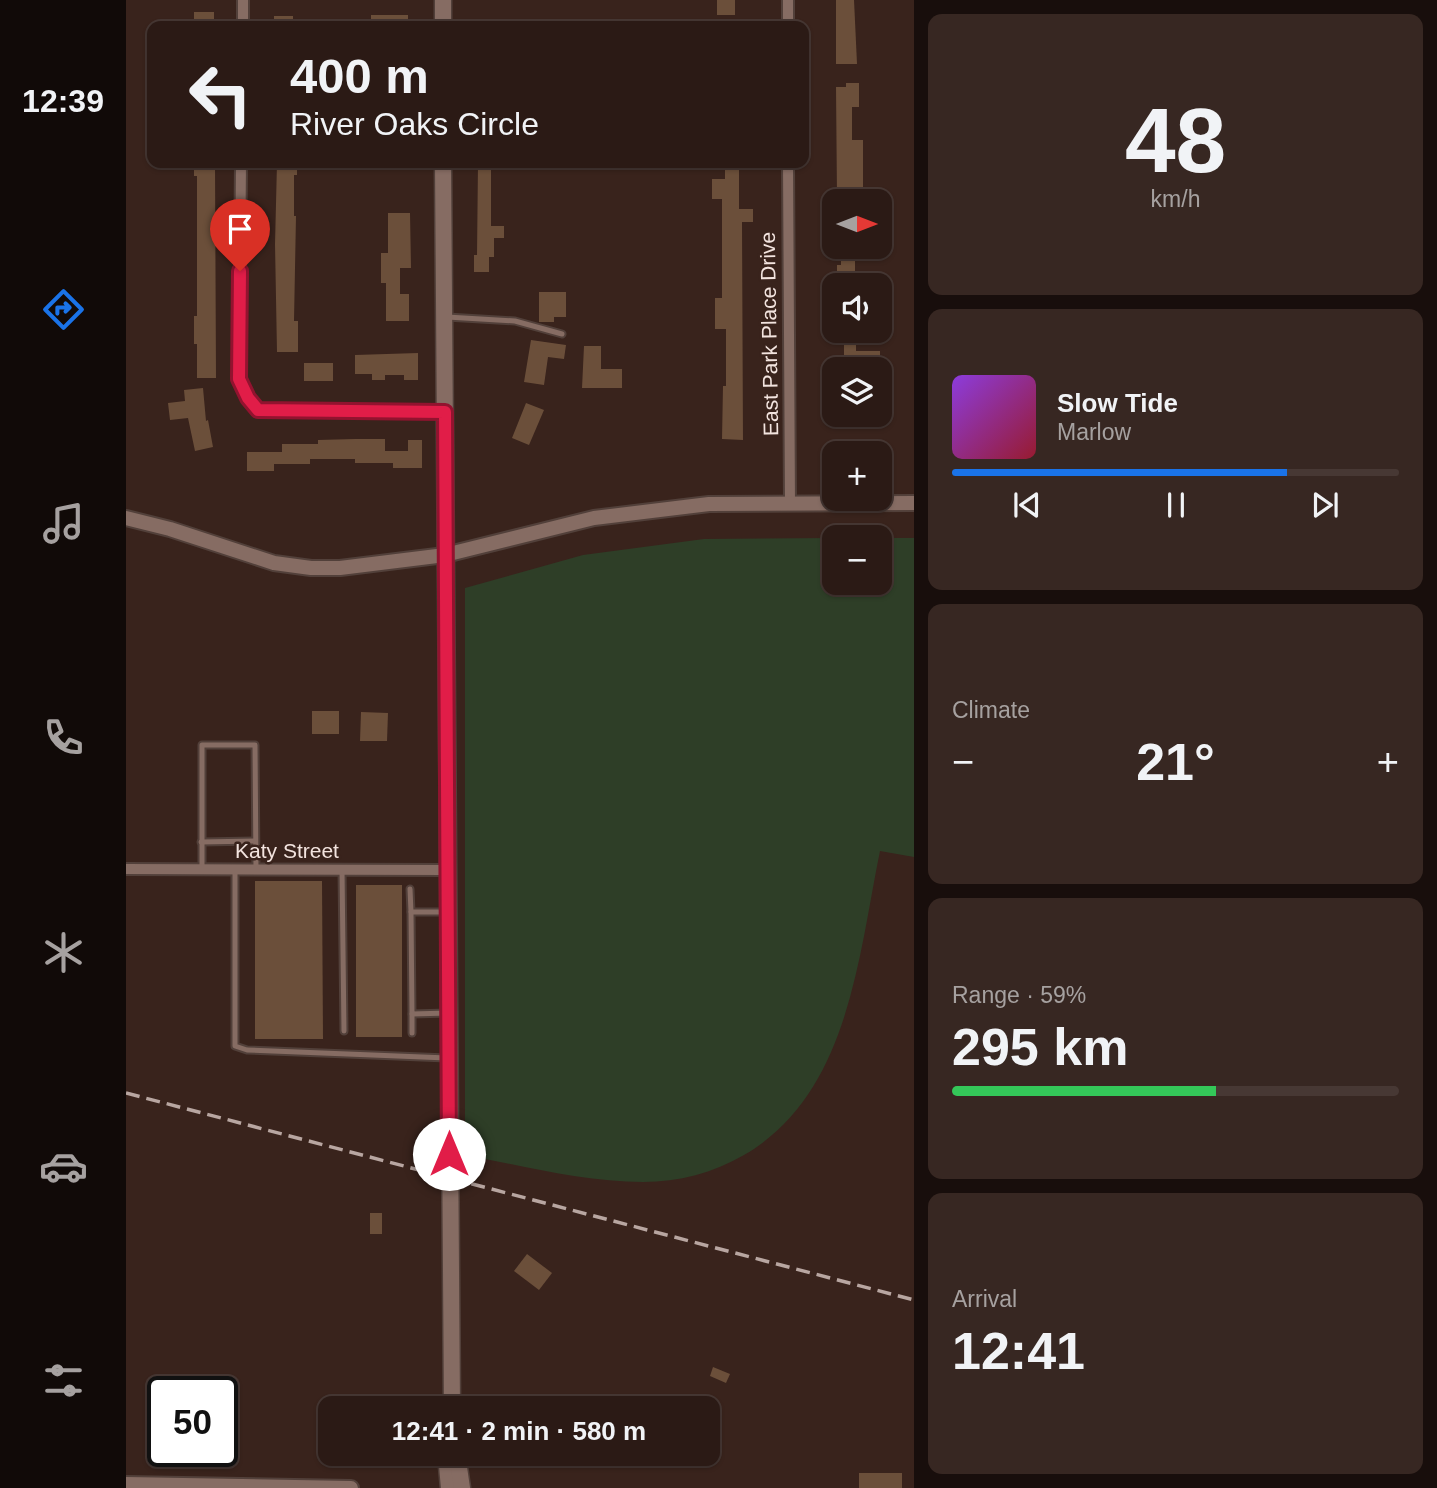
<!DOCTYPE html>
<meta charset="utf-8">
<style>
body{margin:0;font-family:Arial,sans-serif;background:#372722;color:#f1f3f6;height:100vh;display:flex;flex-direction:column;font-size:26px;white-space:nowrap}
*{box-sizing:border-box;margin:0}
p{font-size:23px;color:#a6a1a0}
.icon{flex:none;width:38px;height:38px;fill:none;stroke:currentColor;stroke-width:2;stroke-linecap:round;stroke-linejoin:round}
.map{position:relative;flex:1;overflow:hidden}
.side{display:flex;flex-direction:column;gap:14px;padding:14px;background:#180e0c;width:523px}
.side>*{flex:none}
.top-card{position:absolute;left:21px;top:21px;width:662px;height:147px;border-radius:14px;box-shadow:0 2px 5px #0004,0 0 0 2px #473834;background:#2b1a15;color:#f1f3f6;overflow:hidden}
.needle{width:46px;rotate:90deg}
.fabs{position:absolute;left:696px;top:189px;display:grid;gap:14px}
.fabs a{display:grid;place-items:center;width:70px;height:70px;border-radius:14px;background:#2b1a15;box-shadow:0 2px 5px #0004,0 0 0 2px #473834;font-size:35px}
.speed{position:absolute;left:21px;top:1376px;display:flex;gap:14px;font-size:35px;font-weight:700;text-align:center}
.speed>*{display:grid;place-content:center;width:91px;height:91px;border-radius:50%;background:#2b1a15;box-shadow:0 2px 5px #0004,0 0 0 2px #473834;line-height:1}
.speed .limit{border:4px solid #111;border-radius:10px;background:#fff;color:#111}
.pin{position:absolute;display:grid;place-items:center;width:60px;height:60px;color:#fff;margin:-72px -30px;border-radius:50% 50% 50% 0;rotate:-45deg;box-shadow:0 0 7px #0007}
.pin .icon{rotate:45deg}
.me{position:absolute;width:77px;margin:-38px;rotate:0deg;stroke-linejoin:round;filter:drop-shadow(0 0 5px #0008)}
.turn{display:flex;align-items:center;gap:24px;height:147px;padding:0 28px;font-size:32px}
.turn .icon{width:91px;height:91px;stroke-width:2.5}
.turn b{display:block;font-size:49px;line-height:60px}
.big{font-size:52px;font-weight:700;line-height:1.1}
.side .tile{flex:1;display:flex;flex-direction:column;justify-content:center;gap:10px;min-width:0;padding:0 24px;border-radius:14px;background:#372722}
.side .dial{align-items:center;gap:0}
.dial b{font-size:91px;line-height:1}
.song{display:flex;align-items:center;gap:21px}
.cover{width:84px;height:84px;border-radius:10px;background:linear-gradient(135deg,hsl(270 70% 55%),hsl(350 70% 35%))}
.played{height:7px;border-radius:4px;background:linear-gradient(90deg,#1a73e8 75%,#473834 75%)}
.keys{display:flex;justify-content:space-around;direction:ltr}
.heat{display:flex;justify-content:space-between;align-items:center;font-size:38px;direction:ltr}
.charge{height:10px;border-radius:5px;background:linear-gradient(90deg,#34c759 59%,#473834 0)}
.trip{position:absolute;left:192px;top:1396px;width:402px;height:70px;border-radius:14px;background:#2b1a15;box-shadow:0 2px 5px #0004,0 0 0 2px #473834;font-weight:700;line-height:70px;text-align:center}
main{display:flex;flex:1;min-height:0}
.tabs{display:flex;flex-direction:column;width:126px;justify-content:space-around;align-items:center;background:#110a08;color:#a6a1a0}
.tabs .icon{width:49px;height:49px}
.tabs .active{color:#1a73e8}
.tabs b{font-size:32px;color:#f1f3f6}
.map>svg:first-child{display:block}
</style>
<main>
<nav class="tabs">
<b>12:39</b>
<svg class="icon active" aria-label="directions" viewBox="0 0 24 24"><path d="M12 3l9 9-9 9-9-9zM9 14v-3h6M13 9l2 2-2 2"/></svg>
<svg class="icon" aria-label="music" viewBox="0 0 24 24"><path d="M9 18V5l10-2v13"/><circle cx="6" cy="18" r="3"/><circle cx="16" cy="16" r="3"/></svg>
<svg class="icon" aria-label="phone" viewBox="0 0 24 24"><path d="M5 4h4l2 5-3 2q2 4 5 5l2-3 5 2v4C11 20 4 13 5 4z"/></svg>
<svg class="icon" aria-label="climate" viewBox="0 0 24 24"><path d="M12 3v18M4 7l16 10M4 17L20 7"/></svg>
<svg class="icon" aria-label="car" viewBox="0 0 24 24"><path d="M5 17H2v-5l4-1 3-4h7l3 4 3 1v5h-3M9 17h6M6 11h13"/><circle cx="7" cy="17" r="2"/><circle cx="17" cy="17" r="2"/></svg>
<svg class="icon" aria-label="filters" viewBox="0 0 24 24"><path d="M4 7h16M4 17h16"/><circle cx="9" cy="7" r="2"/><circle cx="15" cy="17" r="2"/></svg>
</nav>
<div class="map">
<svg width="788" height="1488" viewBox="0 0 788 1488">
<rect width="100%" height="100%" fill="#39231c"/>
<path fill="#2e3e27" d="M709,538v45h45v-45h34v319l-34,-6c-22,107 -31,243 -136,304 -31,18 -65,27 -101,27 -59,0 -119,-16 -178,-27v-567l118,-33 121,-16z"/>
<g fill="#6b4f3a">
<rect x="591" y="0" width="18" height="15"/>
<path d="M710,0h18l3,64h-21z"/>
<rect x="68" y="12" width="20" height="14"/>
<rect x="245" y="15" width="37" height="11"/>
<rect x="148" y="16" width="19" height="10"/>
<path d="M720,83h13v24h-7v33h11v57h-26l-1,-110h10z"/>
<path d="M68,163h21l1,215h-19v-34h-3v-28h3v-140h-3z"/>
<path d="M151,163h20v12h-3v41h2l-2,105h4v31h-21l-2,-108z"/>
<path d="M352,163h13v63h13v12h-10v19h-5v15h-15v-17h3z"/>
<path d="M599,166h14v43h14v13h-11l1,218 -21,-1 1,-53h3v-57h-11v-31h7v-99h-10v-20h13z"/>
<path d="M262,213h22l1,55h-11v26h9v27h-23v-38h-5v-30h7z"/>
<path d="M715,249h14v35h-18v-19h4z"/>
<path d="M413,292h27v25h-12v5h-15z"/>
<path d="M405,340l35,5 -2,14 -16,-2 -4,28 -20,-3z"/>
<path d="M718,344h12v7h24v18h-44v-14h8z"/>
<path d="M458,346h17v23h21v19h-40z"/>
<path d="M292,353v27h-14v-5h-19v5h-13v-6h-17v-19z"/>
<rect x="178" y="363" width="29" height="18"/>
<path d="M77,388l3,33 2,-1 5,27 -18,4 -7,-33 -18,2 -2,-17 17,-2 -1,-11z"/>
<path d="M400,403l18,7 -15,35 -17,-7z"/>
<path d="M229,439h30v12h23v-11h14v28h-29v-5h-38v-4h-45v5h-36v7h-27v-19h35v-8h36v-4z"/>
<rect x="186" y="711" width="27" height="23"/>
<path d="M235,712l27,1 -1,28h-27z"/>
<path d="M129,881h67l1,158h-68z"/>
<rect x="230" y="885" width="46" height="152"/>
<rect x="244" y="1213" width="12" height="21"/>
<path d="M401,1254l25,19 -13,17 -25,-19z"/>
<path d="M587,1367l17,7 -4,9 -16,-7z"/>
<rect x="733" y="1473" width="43" height="15"/>
</g>
<g fill="none" stroke-linecap="round" stroke-linejoin="round">
<g stroke="#52403a" stroke-width="9">
<g id="service">
<path d="M321,317l68,4 47,13"/>
<path d="M75,842l54,-1"/>
<path d="M76,869v-124h53l1,124"/>
<path d="M109,869v177l12,4 200,8"/>
<path d="M216,870l2,161"/>
<path d="M284,889l1,23"/>
<path d="M319,912h-34l1,102 36,-1"/>
<path d="M286,1014v19"/>
</g>
</g>
<g stroke="#52403a" stroke-width="14">
<g id="minor">
<path d="M662,0v26"/>
<path d="M117,26v-26"/>
<path d="M115,163l-2,216 9,19 10,12 187,2"/>
<path d="M662,163l2,342"/>
<path d="M0,869l322,1"/>
</g>
</g>
<g stroke="#52403a" stroke-width="18">
<g id="tertiary">
<path d="M0,518l44,11 104,34 37,5h29l105,-13 149,-37 115,-14 205,-1"/>
<path d="M0,1484l225,4"/>
</g>
</g>
<g stroke="#52403a" stroke-width="19">
<g id="secondary">
<path d="M317,0v26"/>
<path d="M317,163l9,1246"/>
<path d="M322,1454l-1,12 2,22"/>
<path d="M331,1454l5,34"/>
</g>
</g>
<use href="#service" stroke="#866c63" stroke-width="5"/>
<use href="#minor" stroke="#866c63" stroke-width="10"/>
<use href="#tertiary" stroke="#866c63" stroke-width="14"/>
<use href="#secondary" stroke="#866c63" stroke-width="16"/>
<path stroke="#b8a6a1" stroke-width="3.5" stroke-dasharray="14 7" stroke-linecap="butt" d="M0,1093l788,207"/>
</g>
<g fill="none" stroke-linecap="round" stroke-linejoin="round">
<g stroke="#92132f" stroke-width="18">
<path id="route" d="M114,271l-1,108 9,19 10,12 187,2 4,742"/>
</g>
<use href="#route" stroke="#e11d48" stroke-width="12"/>
</g>
<g text-anchor="middle" dominant-baseline="central" stroke-width="5" stroke-linejoin="round" paint-order="stroke">
<g font-size="21" fill="#f3e4df" stroke="#39231c">
<text transform="translate(643 334) rotate(-91)">East Park Place Drive</text>
<text x="161" y="850">Katy Street</text>
</g>
</g>
</svg>
<div class="fabs">
<a><svg class="needle" viewBox="-14 -14 28 28"><path d="M0-13l5 13h-10z" fill="#e53935"/><path d="M0 13l5-13h-10z" fill="#a6a1a0"/></svg></a>
<a><svg class="icon" aria-label="sound" viewBox="0 0 24 24"><path d="M4 9h4l5-4v14l-5-4H4zM17 9q2 3 0 6"/></svg></a>
<a><svg class="icon" aria-label="layers" viewBox="0 0 24 24"><path d="M12 4l9 5-9 5-9-5zM3 14l9 5 9-5"/></svg></a>
<a>+</a>
<a>−</a>
</div>
<div class="speed"><div class="limit">50</div></div>
<div class="pin" style="left:114px;top:271px;background:#d93025"><svg class="icon" aria-label="arrive" viewBox="0 0 24 24"><path d="M6 21V4h12l-3 4 3 4H6"/></svg></div>
<svg class="me" style="left:323px;top:1154px" viewBox="-20 -20 40 40"><circle r="19" fill="#fff"/><path d="M0-13L10 11 0 6-10 11z" fill="#e11d48"/></svg>
<div class="trip">12:41 · 2 min · 580 m</div>
<div class="top-card">
<div class="turn"><svg class="icon" aria-label="left" viewBox="0 0 24 24"><path d="M17 20v-9H6M10 6l-5 5 5 5"/></svg><div><b>400 m</b>River Oaks Circle</div></div>
</div>
</div>
<section class="side">
<div class="tile dial"><b>48</b><p>km/h</p></div>
<div class="tile">
<div class="song"><i class="cover"></i><div><b>Slow Tide</b><p>Marlow</p></div></div>
<div class="played"></div>
<div class="keys"><svg class="icon" aria-label="previous" viewBox="0 0 24 24"><path d="M18 5L8 12l10 7zM5 5v14"/></svg><svg class="icon" aria-label="pause" viewBox="0 0 24 24"><path d="M8 5v14M16 5v14"/></svg><svg class="icon" aria-label="next" viewBox="0 0 24 24"><path d="M6 5l10 7-10 7zM19 5v14"/></svg></div>
</div>
<div class="tile"><p>Climate</p>
<div class="heat"><a>−</a><b class="big">21°</b><a>+</a></div>
</div>
<div class="tile"><p>Range · 59%</p><b class="big">295 km</b><div class="charge"></div></div>
<div class="tile"><p>Arrival</p><b class="big">12:41</b></div>
</section>
</main>
